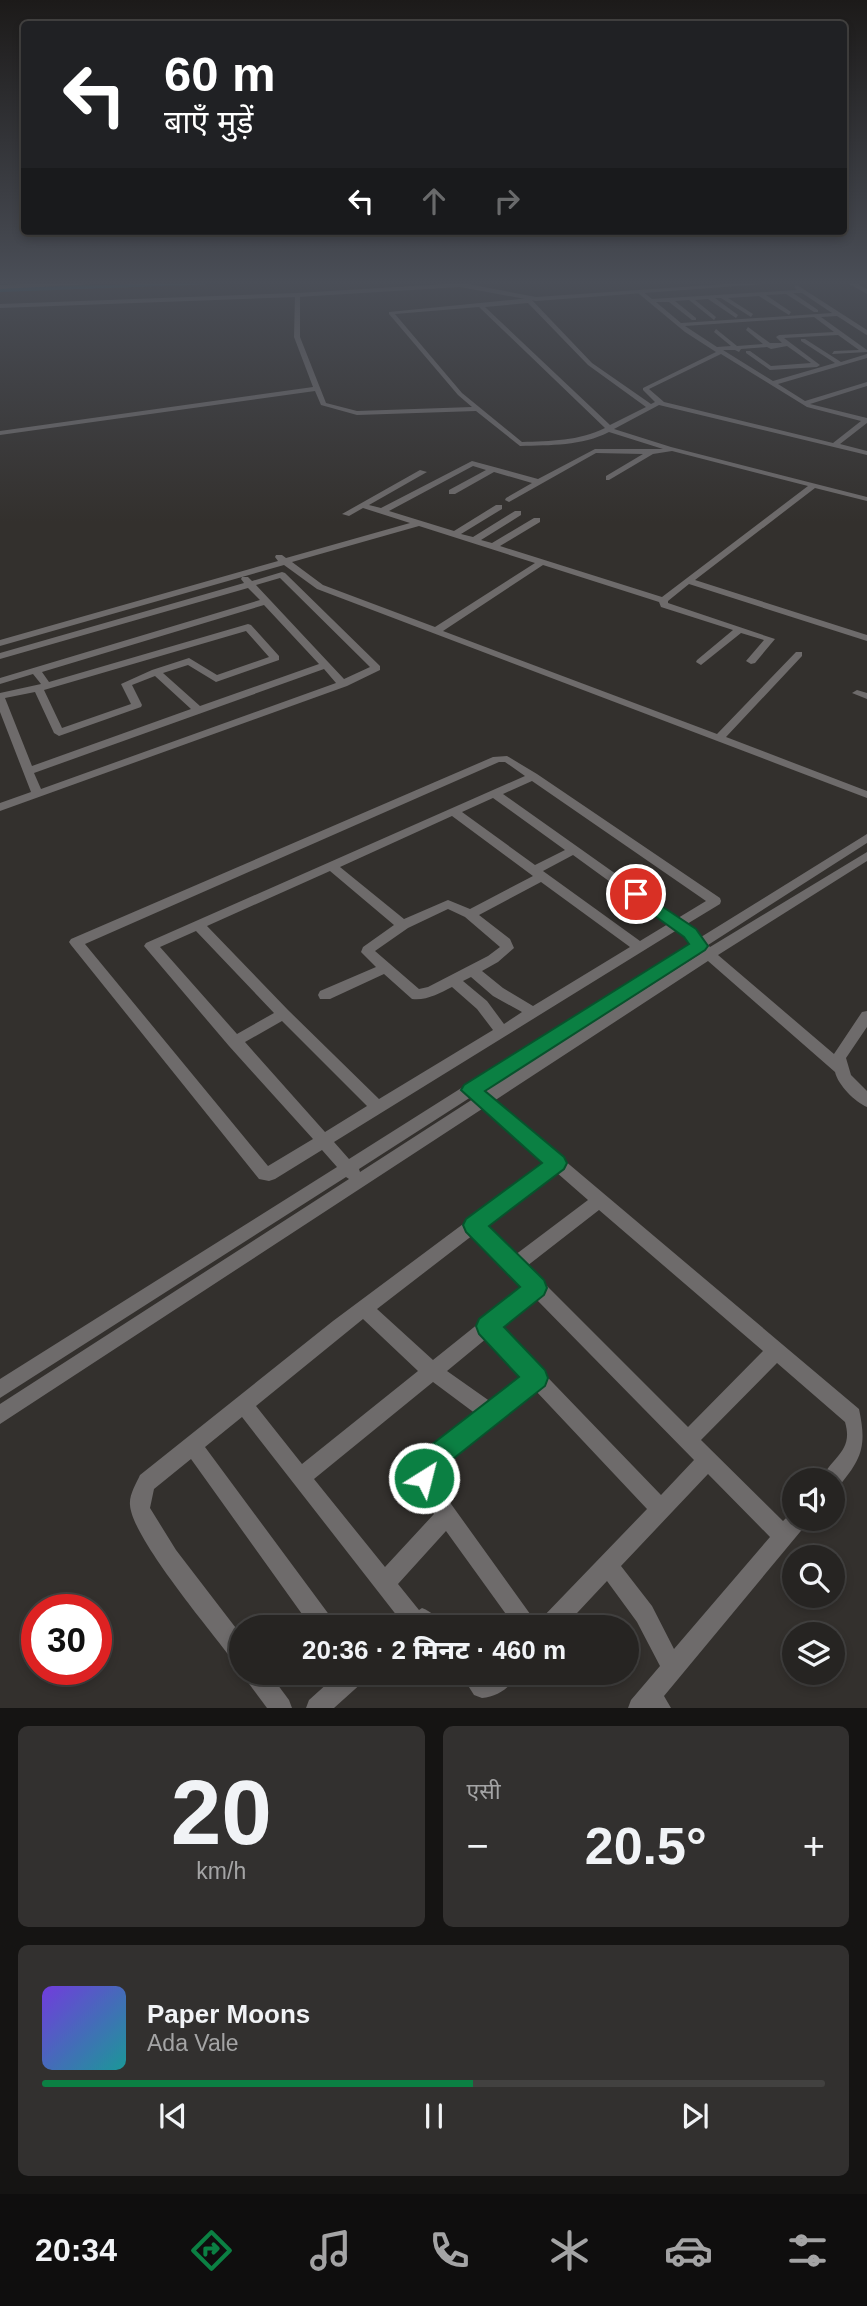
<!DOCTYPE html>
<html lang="hi">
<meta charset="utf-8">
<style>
body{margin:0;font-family:Helvetica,"Noto Sans Devanagari",sans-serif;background:#32302f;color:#f1f3f6;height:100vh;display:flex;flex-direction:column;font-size:26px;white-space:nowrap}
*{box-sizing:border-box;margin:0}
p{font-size:23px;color:#a4a4a5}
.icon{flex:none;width:38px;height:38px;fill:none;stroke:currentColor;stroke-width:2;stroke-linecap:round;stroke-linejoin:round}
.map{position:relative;height:1708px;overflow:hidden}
.details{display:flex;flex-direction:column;gap:18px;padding:18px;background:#151413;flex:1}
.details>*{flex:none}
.guide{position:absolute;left:21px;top:21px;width:826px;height:214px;border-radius:7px;box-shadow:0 4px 10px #0003,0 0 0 2px #424140;background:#202124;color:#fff;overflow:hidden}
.fabs{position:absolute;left:782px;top:1468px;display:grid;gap:14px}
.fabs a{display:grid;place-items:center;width:63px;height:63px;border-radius:50%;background:#262422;box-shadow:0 4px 10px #0003,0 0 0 2px #424140;font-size:35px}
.speed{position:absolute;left:21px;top:1594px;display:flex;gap:14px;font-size:35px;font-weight:700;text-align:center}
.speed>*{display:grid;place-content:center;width:91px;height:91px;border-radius:50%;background:#262422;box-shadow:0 4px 10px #0003,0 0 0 2px #424140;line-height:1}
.speed .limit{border:10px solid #d22;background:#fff;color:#111}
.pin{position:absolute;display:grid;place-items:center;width:60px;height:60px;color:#fff;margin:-30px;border:4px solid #fff;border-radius:50%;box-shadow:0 2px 7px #0007}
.me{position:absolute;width:77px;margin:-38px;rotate:36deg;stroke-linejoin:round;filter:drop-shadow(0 0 5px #0008)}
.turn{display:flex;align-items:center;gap:24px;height:147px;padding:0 28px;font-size:32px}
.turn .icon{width:91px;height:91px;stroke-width:2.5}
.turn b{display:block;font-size:49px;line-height:60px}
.lanes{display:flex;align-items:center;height:66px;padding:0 28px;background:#0003;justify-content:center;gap:35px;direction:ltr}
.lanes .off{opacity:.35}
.big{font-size:52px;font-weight:800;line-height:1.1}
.details .tile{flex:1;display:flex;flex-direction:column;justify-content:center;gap:10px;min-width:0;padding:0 24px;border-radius:10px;background:#32302f}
.details .dial{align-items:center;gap:0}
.dial b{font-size:91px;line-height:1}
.song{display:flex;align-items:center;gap:21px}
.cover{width:84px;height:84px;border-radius:10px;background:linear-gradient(135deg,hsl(260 70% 55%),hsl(180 70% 35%))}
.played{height:7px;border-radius:4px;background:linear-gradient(90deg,#0b8043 55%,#424140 55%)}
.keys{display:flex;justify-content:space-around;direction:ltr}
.heat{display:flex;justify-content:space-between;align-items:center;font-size:38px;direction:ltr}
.details .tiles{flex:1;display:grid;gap:18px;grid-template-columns:1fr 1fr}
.tile:last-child{grid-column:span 2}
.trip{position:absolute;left:229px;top:1615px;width:410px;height:70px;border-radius:35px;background:#262422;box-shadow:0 4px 10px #0003,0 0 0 2px #424140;font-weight:800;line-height:70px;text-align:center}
.menu{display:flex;height:112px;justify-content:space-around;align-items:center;background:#0f0e0e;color:#a4a4a5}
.menu .icon{width:49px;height:49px}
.menu .active{color:#0b8043}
.menu b{font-size:32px;color:#f1f3f6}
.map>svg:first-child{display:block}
</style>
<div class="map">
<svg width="867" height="1708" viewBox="0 0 867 1708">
<rect width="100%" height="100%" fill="#33302d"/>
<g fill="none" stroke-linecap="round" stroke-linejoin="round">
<path fill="#005f7e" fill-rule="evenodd" d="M170,283h74l-244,9v-4z"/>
<g fill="#6e6b6b" fill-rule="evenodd">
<path d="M53,283h59l-112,6v-4z"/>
<path d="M797,285l70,45v5l-2,-1 -28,-18 -16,1 46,33v2l-35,2 2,-3 25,-1 -21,-15 -54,3 36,27 -3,2 -47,3 -24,-17v-2h4l21,15 40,-3 -24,-17 -16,3 -4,-2 -26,2 -2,3 -4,-2h-12l50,31 62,-18 -34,-22v-2h4l36,23 26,-8v4l-89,26 27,17 62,-19v4l-57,18 57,14v5l-27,21 27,7v4l-208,-50 -45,24 57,18 196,50v4l-52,-13 -120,92 172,55v6l-178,-57 -21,17v2l107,36 -20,24 -4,1 -5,-3 18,-21 -23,-7 -40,32 -5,-3 1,-2 36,-30 -72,-23 -2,-5 -116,-37 -100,66 274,103 79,-82h6v4l-76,81 141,54v7l-550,-209 -33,-24 -284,81v-6l278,-79 -3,-4 1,-2h6l4,3 124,-35 -47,-15 -14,8 -7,-2 78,-44 7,2 -58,33 12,3 91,-47 66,18 57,-30h68l-54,-17c-27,14 -59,13 -89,14l-44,-35 -119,4 -36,-10 -6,-14 -315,44v-4l313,-44 -19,-50 1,-43 5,1v42l26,66 31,8 115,-4 -14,-12 -69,-81v-2l141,-14 62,65 59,41 4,-2 -12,-12v-2l73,-36 -31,-20 -47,-39v-2h4l10,8 145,-9 -3,-3zM793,293h9l30,20 -151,10 -25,-21h13l23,18h4v-2l-21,-17 14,-1 25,20 2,-3 -21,-17 13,-1 28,19 2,-3 -23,-17h6l30,19 2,-3 -25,-16 31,-2 30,19 2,-3 -25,-17 20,-1 28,18h4v-2zM528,303l60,62 58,42 -36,18 -125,-118zM479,307l126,121c-26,13 -55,13 -83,14l-60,-49 -67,-79zM814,317l20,15 -55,3 -3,2 6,6h-12l-22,-16 -2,3 17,14 -26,2 -21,-17 -2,3 17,14 -14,1 -32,-21zM721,354l86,53 54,14 -28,22 -169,-41 -15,-13zM672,451l136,35 -146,111 -162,-51 40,-24v-4h-6l-42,25 -11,-3 40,-25v-4h-6l-42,26 -12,-3 41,-25v-4h-6l-42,26 -65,-20 84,-45 13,4 -37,20v4h6l39,-22 38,11 -26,15 -1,2 4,2 87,-49 47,1 -37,22v4h3l44,-26zM419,526l116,37 -100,64 -112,-42 -31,-23z"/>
<path d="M282,572l3,1 95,93v4l-33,16 -347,125v-8l31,-11 -31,-80v-19l41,-9 -8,-10 -33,10v-6l260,-78 -12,-12 -248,71v-6l244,-70 -3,-4 1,-2h6l4,4zM280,578l90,89 -26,12 -88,-94zM264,605l55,59 -119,42 -37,-33 25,-8 28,17 63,-22v-4l-28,-31 -3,-1 -199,58 -7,-10zM246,631l23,26 -52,18 -28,-17 -37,12 -31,14 10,20 -69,24 -18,-38zM324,669l12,14 -295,106 -7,-16zM155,676l36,33 -159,57 -27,-68 30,-6 19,41 5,3 82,-29 1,-2 -10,-20z"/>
<path d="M857,690l10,3v6l-15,-6z"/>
<path d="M507,756l30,18 183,124 1,3 -1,3 -33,20 14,13 166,-103v9l-159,102 2,2 157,-95v9l-149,94 116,99 28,-42 5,-1v16l-21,31 5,17 16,16v16c-12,-5 -29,-22 -32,-35l-127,-111 -214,140 365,308c8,37 3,50 -21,78l-5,2v-9h-12c10,-23 33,-28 24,-58l-68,-59 -76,77 82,81 11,-11v9h14l-3,7 -141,170 7,12h-43l3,-8 29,-34 -23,-44 -30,-41 -44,47h-47l-70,-97 -48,53 21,26 3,-2c10,4 17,10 22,20h-46l3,-7 -159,-204 -37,30 128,173 3,8h-24l-121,-169 -37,30 -4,19 26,42 66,86v29l-8,-3c-22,-30 -102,-124 -104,-157 -1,-10 6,-21 10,-30l193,-154 212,-158 -63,-54 -482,315v-20l349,-225 -3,-2 -346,221v-19l337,-212 -15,-17 -47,29 -6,2 -10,-2 -188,-234 -2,-3 2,-3 422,-182zM499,762h6l20,14 -379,167 -2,3 85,100 84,93 -45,27 -183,-222zM532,781l174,120 -28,17 -175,-124zM493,798l72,52 -30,15 -73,-53zM452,816l81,60 -63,33 -22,-9 -44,19 -64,-52zM573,855l95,69 -28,17 -97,-70zM330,871l64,54 -31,22 -2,5 15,15 -56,24 -2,4 2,4h10l54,-25 28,25c14,2 28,-6 40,-12l25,22 16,21 -114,69 -91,-89 -81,-84zM541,882l89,65 -97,59 -30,-18 -21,-17 16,-9 16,-14 -4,-9 -31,-24zM448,909l17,8 35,30 -12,9 -60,31 -9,2 -44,-38 33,-23zM677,930l14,13 -342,216 -15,-17zM196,931l78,82 -37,21 -77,-87zM698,952l2,2 -217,138 -3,-1zM471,977l22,19 29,16 -18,12 -17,-23 -24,-20zM282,1021l85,85 -42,26 -80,-90zM471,1097l2,2 -113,73 -1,-3zM556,1172l32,28 -73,55 -29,-29zM599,1210l164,141 -75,76 -161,-161zM473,1235l51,52 -91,73 -56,-51zM536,1299l158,161 -33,35 -161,-167zM363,1319l55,52 -116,93 -46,-58zM487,1338l36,39 -32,25 -44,-31zM433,1382l43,32c-18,14 -66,41 -61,67 3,12 12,23 19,33l-49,53 -71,-88zM535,1390l112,119 -107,111 -2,5 -102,-142 -1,-7 3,-8zM708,1474l62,63 -96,112 -22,-43 -31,-40z"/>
<path d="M244,1673h25l20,27 3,8h-25l-20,-27z"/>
<path d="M339,1673h28l-3,8 -30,27h-28l3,-8z"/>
<path d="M460,1673h25l2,2 3,-2h27c-6,15 -19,23 -35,25l-8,-3z"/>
</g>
<g fill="#6e6b6b" fill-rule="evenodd">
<path d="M463,283l73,14 205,-14h38l-243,18 -76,-14 -163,10 -297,11v-4l297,-11z"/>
<path d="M848,283h8l11,6v5z"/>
</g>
</g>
<linearGradient id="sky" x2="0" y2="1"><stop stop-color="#1c1a19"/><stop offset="0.54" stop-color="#4a4e57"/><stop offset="1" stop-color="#4a4e57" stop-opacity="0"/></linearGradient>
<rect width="867" height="522" fill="url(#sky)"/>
<path fill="#0b8043" stroke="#07532c" stroke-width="2" d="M636,889l60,40 12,17 -3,4 -220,141 79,66 3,6 -3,6 -75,57 55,54 3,8 -3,7 -40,32 41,43 3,8 -3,8 -106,84 -6,17 -9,4 -9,-4c-6,-13 -2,-23 7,-35l97,-75 -40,-43 -3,-8 3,-7 41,-32 -54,-55 -3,-7 3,-6 76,-56 -81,-73 3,-5 225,-141 -5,-7 -54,-39 -2,-4z"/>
</svg>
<div class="fabs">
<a><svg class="icon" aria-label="sound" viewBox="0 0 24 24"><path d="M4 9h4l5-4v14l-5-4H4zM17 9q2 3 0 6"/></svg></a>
<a><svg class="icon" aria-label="search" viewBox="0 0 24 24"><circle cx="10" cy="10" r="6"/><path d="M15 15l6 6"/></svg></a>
<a><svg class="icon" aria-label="layers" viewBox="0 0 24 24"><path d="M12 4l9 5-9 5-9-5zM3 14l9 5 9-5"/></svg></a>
</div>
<div class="speed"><div class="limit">30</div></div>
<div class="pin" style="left:636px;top:894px;background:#d93025"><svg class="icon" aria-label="arrive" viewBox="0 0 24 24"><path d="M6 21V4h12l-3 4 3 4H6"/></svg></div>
<svg class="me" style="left:424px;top:1478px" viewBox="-20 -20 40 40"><circle r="17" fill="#0b8043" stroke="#fff" stroke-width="3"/><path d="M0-11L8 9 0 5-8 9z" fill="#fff"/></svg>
<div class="trip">20:36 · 2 मिनट · 460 m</div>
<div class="guide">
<div class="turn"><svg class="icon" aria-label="left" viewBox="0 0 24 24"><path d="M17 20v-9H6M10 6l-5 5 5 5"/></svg><div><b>60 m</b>बाएँ मुड़ें</div></div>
<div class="lanes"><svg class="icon" aria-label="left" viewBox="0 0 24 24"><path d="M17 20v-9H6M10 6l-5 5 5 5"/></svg><svg class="icon off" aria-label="ahead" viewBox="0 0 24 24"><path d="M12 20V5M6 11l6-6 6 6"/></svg><svg class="icon off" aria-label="right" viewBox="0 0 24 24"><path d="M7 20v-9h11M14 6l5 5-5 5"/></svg></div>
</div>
</div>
<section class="details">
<div class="tiles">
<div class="tile dial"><b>20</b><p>km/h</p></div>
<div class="tile"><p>एसी</p>
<div class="heat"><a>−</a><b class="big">20.5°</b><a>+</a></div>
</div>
<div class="tile">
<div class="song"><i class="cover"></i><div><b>Paper Moons</b><p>Ada Vale</p></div></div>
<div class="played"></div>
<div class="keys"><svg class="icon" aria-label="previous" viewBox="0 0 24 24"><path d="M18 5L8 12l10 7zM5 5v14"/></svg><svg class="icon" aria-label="pause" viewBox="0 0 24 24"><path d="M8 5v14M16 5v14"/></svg><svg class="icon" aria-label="next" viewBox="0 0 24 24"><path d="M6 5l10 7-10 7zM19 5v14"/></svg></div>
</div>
</div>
</section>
<nav class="menu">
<b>20:34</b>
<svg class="icon active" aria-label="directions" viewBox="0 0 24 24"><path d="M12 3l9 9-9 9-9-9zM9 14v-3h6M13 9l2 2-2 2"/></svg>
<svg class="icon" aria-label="music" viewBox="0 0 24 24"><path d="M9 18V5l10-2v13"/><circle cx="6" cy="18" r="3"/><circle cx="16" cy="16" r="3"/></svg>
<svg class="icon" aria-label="phone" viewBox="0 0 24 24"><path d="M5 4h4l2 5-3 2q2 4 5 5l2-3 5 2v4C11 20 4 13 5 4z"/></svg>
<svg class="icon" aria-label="climate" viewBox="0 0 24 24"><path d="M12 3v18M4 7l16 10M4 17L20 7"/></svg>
<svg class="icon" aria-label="car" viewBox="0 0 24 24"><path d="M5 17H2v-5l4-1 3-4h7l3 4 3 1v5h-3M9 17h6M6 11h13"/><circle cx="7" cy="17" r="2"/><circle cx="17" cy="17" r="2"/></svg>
<svg class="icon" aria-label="filters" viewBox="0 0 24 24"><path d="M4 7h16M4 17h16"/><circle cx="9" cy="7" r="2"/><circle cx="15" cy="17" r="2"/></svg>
</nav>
